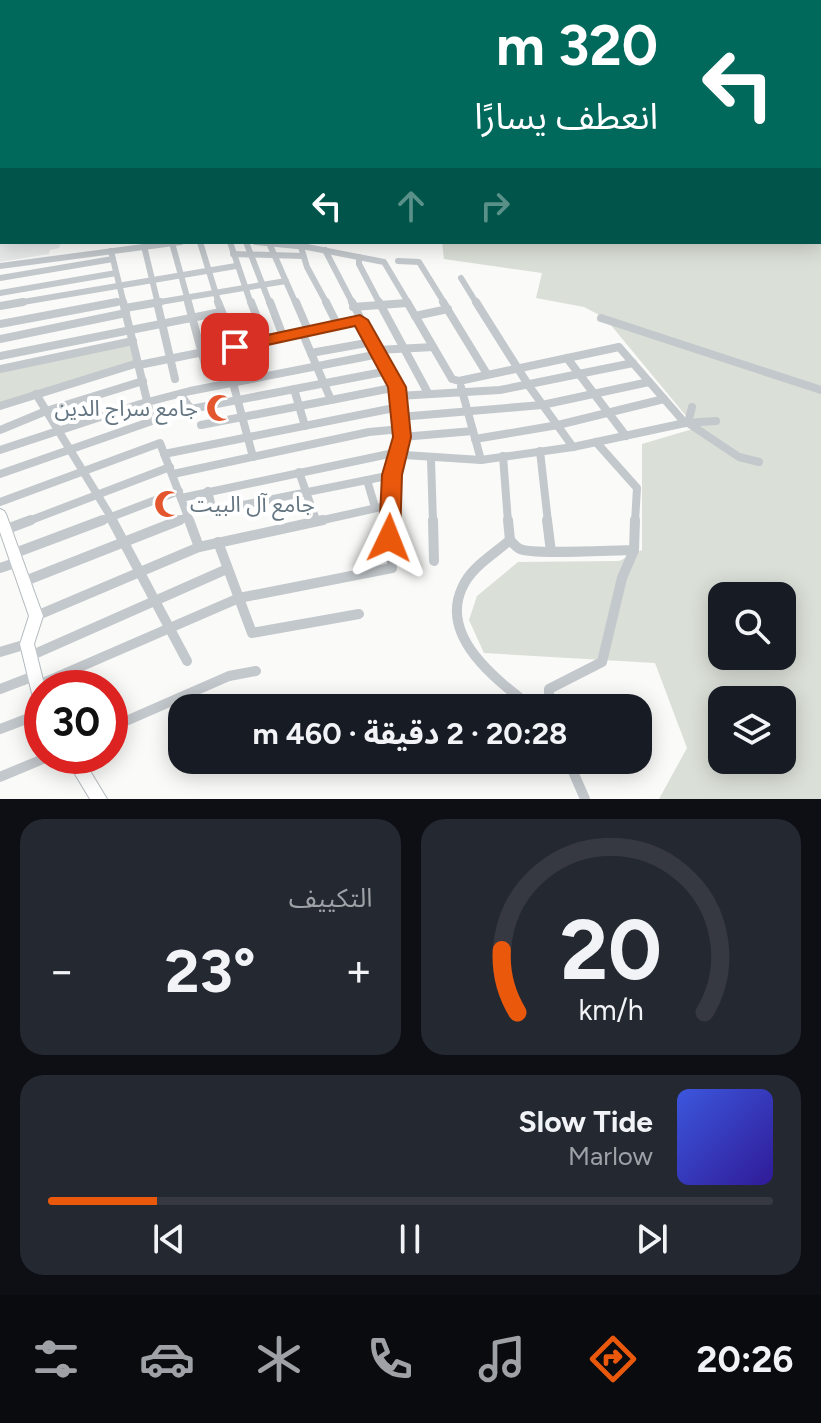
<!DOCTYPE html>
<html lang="ar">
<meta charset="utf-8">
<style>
body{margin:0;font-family:Figtree,"Noto Sans Arabic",sans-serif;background:#242831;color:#f1f3f6;direction:rtl;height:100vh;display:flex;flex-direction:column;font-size:30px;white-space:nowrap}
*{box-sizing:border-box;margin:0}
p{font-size:26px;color:#9ea1a6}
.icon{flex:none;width:44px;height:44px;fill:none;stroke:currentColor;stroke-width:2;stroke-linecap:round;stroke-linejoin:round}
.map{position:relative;height:799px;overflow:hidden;direction:ltr}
.details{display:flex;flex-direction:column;gap:20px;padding:20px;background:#0d0f14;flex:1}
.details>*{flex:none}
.guide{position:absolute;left:0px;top:0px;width:822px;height:244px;box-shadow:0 4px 20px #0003;direction:rtl;background:#00695c;color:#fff;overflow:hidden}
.buttons{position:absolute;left:708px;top:582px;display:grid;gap:16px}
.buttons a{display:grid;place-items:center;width:88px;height:88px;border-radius:16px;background:#171b24;box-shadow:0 4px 20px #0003;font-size:40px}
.speed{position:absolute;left:24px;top:670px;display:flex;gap:16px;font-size:40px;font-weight:700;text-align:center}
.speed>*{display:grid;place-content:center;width:104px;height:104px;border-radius:50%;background:#171b24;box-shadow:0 4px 20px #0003;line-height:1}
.speed .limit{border:12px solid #d22;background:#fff;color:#111}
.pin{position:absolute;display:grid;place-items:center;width:68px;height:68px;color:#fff;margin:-34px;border-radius:16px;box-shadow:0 4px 12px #0006}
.me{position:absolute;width:88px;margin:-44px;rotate:2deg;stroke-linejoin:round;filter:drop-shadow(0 0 6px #0008)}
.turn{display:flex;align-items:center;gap:28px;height:168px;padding:0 32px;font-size:36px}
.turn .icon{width:104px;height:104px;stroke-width:2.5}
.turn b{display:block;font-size:56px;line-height:68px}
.lanes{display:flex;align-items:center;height:76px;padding:0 32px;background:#0003;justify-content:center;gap:40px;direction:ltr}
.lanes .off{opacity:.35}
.big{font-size:60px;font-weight:700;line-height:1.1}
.details .card{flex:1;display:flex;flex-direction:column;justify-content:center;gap:12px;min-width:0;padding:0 28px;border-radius:24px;background:#242831}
.details .dial{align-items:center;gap:0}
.dial svg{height:208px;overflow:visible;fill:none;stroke:#363941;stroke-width:7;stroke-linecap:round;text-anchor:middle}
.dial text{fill:#f1f3f6;stroke:none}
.song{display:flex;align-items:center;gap:24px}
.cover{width:96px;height:96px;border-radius:12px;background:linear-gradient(135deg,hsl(230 70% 55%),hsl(250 70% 35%))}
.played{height:8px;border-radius:4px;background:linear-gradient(90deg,#ea580c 15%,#363941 15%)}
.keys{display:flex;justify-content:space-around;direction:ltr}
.heat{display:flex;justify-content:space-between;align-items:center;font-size:44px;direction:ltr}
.details .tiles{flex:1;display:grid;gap:20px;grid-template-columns:1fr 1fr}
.card:last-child{grid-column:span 2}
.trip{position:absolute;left:168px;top:694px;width:484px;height:80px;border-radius:24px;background:#171b24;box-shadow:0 4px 20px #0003;font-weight:700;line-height:80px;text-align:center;direction:rtl}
.dock{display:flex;height:128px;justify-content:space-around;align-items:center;background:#090b0e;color:#9ea1a6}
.dock .icon{width:56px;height:56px}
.dock .current{color:#ea580c}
.dock b{font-size:36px;color:#f1f3f6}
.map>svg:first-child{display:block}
</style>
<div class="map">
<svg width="821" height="799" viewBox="0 0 821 799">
<rect width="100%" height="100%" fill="#fafaf8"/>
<path fill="#e8e9e9" d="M0,184l2,58h59l-2,6 -9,2 -1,4 -49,8z"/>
<g fill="#dadfd7" fill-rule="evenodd">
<path d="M821,227v572h-162l28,-51 -32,-85 -171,-10 -15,-33 8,-24 41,-34 101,-1 23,-11v-106l54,-16 -91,-110 -21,-11 -48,-9 6,-25 -98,-14 -2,-17h378zM722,596h60v60h-60zM722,700h60v60h-60z"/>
<path d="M129,344l5,18 -134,42v-33z"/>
</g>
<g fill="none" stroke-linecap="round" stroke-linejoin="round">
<g stroke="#b3babf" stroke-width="2">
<g id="secondary">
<path d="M0,0h17l4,2h-16z"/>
<path d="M148,0h29l-6,2h-29z"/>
<path d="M792,0h6l2,2h-6z"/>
<rect x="820" y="18" width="1" height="5"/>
<rect x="820" y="100" width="1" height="4"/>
<path d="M0,509l4,2 2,3 37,102 -9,28 11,44h-3v25l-5,-2 -2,-5 -15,-62 9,-28 -29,-84z"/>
<path d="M64,756h17l26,43h-17z"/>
</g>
</g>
<g stroke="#b5babe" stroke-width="2">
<g id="primary">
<path d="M0,0h6l-6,5z"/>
<rect x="820" y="150" width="1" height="6"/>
<rect x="0" y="171" width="2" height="6"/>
</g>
</g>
<g stroke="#c3c8cc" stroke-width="5">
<path d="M531,2l42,-2"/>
<path d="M657,2h30"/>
<path d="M705,2h9"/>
<path d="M763,2l23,-2"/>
</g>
<g stroke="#c3c8cc" stroke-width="6">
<path d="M200,242l19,62"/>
<path d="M230,242l21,62"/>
<path d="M246,242l24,62"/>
<path d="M256,242l51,5 77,15 25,42"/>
<path d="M172,243l17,61"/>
<path d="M269,243l27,61"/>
<path d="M144,246l14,58"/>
<path d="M301,247l6,20 20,37"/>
<path d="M325,250l28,54"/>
<path d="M111,251l13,53"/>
<path d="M233,254l70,2"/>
<path d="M359,257v7l21,40"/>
<path d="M398,261l21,1 26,42"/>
<path d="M0,266l181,-24"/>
<path d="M0,278l113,-19"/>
<path d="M461,278l16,26"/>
<path d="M0,293l116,-20"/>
<path d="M11,304l225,-38"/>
<path d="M106,304l17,-3"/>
<path d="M148,304l138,-23"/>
<path d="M391,304l16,-1"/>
</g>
<g stroke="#c3c8cc" stroke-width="8">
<path d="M157,302l18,77"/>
<path d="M188,302l19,70"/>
<path d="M218,302l26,66"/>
<path d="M251,302l15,38"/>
<path d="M270,302l13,34"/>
<path d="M296,302l12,28"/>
<path d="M326,302l11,22"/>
<path d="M352,302l45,85 1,9 102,-6 133,-27"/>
<path d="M379,302l49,91"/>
<path d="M407,302l45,77 7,2 160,-34 66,76"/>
<path d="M443,302l44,72"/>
<path d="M476,302l53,84 44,61"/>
<path d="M0,306l23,-4"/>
<path d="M353,307l54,-4"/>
<path d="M125,308l35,-6"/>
<path d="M415,316l33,-7"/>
<path d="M601,318l220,72"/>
<path d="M360,320l-58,12 29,68 66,-13"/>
<path d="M0,324l117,-22"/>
<path d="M0,339l126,-26"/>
<path d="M377,350l56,-3"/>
<path d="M311,353l61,-11"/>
<path d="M0,356l221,-44"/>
<path d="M567,358l59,78"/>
<path d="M139,365l163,-33"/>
<path d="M0,369l133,-28"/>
<path d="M233,383l20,74"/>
<path d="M461,387l20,73"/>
<path d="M294,389l11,37"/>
<path d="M36,394l78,128"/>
<path d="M180,394l11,15 197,-38"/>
<path d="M0,406l138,-43"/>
<path d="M692,407l-4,16 51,34 20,5"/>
<path d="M400,417l142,-12 107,-23"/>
<path d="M201,425l130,-25"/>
<path d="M0,430l46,-19 97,-30"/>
<path d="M402,437l71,-6"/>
<path d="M475,439l83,-14 106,-26"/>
<path d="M596,442l41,46 -2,34"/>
<path d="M0,450l140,-46 50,-13 189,-37"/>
<path d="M540,451l8,71"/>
<path d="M164,454l235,-47"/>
<path d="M503,456l5,66"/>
<path d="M431,459l2,63"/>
<path d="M299,472l17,48"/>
<path d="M0,474l152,-53 -29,-119"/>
<path d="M173,474l196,-42 32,-3"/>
<path d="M367,480l8,27"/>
<path d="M208,491l5,20 179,-36"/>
<path d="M181,498l208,-44 92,6 92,-13 112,-24 31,-2"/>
<path d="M0,502l160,-59 30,79"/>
<path d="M26,522l144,-55"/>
<path d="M98,522l81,-31"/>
<path d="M175,522l12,-5"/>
<path d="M314,522l76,-17"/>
<path d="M390,522l2,-47 10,-38 -4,-41"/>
</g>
<g stroke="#c3c8cc" stroke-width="10">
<path d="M112,520l75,141"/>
<path d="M189,520l10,27"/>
<path d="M433,520l1,41"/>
<path d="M508,520l2,20c-17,15 -39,27 -48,48 -23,50 37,94 71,120"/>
<path d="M547,520l4,32"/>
<path d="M7,529l24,-9"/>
<path d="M510,540c3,3 6,7 10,9 12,6 93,1 114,1l1,-30"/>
<path d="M218,542l34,91 107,-19"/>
<path d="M15,553l88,-33"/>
<path d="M0,568l18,-6"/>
<path d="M25,581l155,-61"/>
<path d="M36,616l163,-69 124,-27"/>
<path d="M0,652l27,-8"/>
<path d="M30,656l197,-87"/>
<path d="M36,686l203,-88 153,-30 -2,-48"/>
<path d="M0,689l34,-13"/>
<path d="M549,708v-19l53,-27 20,-84 12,-28"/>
<path d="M110,728l119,-52 27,-5"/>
<path d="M0,729l42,-16"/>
<path d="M568,760l17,39"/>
<path d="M0,777l50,-21"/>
</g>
<use href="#secondary" fill="#fff" fill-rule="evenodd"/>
<use href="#primary" fill="#fff" fill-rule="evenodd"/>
</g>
<path fill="#ea580c" stroke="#983908" stroke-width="2" d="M360,315l8,5 38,67 5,50 -9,38 -2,63 -3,5h-15l-3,-5 3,-63 11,-38 -5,-50 -33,-61 -120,26 -8,-5 8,-5z"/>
<defs>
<g id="mosque-bare" transform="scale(2.16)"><path d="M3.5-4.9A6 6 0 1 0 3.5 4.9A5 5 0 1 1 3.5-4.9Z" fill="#e4572e" stroke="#fff" stroke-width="2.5" paint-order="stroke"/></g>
</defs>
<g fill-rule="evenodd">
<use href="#mosque-bare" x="220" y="408"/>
<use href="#mosque-bare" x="168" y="504"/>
</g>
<g text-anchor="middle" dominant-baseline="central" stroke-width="8" stroke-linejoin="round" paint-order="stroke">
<g font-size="22" fill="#657683" stroke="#fff" text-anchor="end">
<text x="198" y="408">جامع سراج الدين</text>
<text x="190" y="504" text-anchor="start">جامع آل البيت</text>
</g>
</g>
</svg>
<div class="buttons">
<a><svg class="icon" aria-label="search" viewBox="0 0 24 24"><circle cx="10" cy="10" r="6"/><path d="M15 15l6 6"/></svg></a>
<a><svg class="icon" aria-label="layers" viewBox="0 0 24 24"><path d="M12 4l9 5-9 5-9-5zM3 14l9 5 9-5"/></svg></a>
</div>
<div class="speed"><div class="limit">30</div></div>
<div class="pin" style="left:235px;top:347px;background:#d93025"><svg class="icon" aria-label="arrive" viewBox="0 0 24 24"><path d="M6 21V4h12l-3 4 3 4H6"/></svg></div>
<svg class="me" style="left:389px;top:538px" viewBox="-20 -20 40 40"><path d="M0-17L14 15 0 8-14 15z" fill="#ea580c" stroke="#fff" stroke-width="4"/></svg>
<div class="trip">20:28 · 2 دقيقة · 460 m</div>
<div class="guide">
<div class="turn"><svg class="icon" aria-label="left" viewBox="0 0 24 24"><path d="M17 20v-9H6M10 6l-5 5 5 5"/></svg><div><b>320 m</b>انعطف يسارًا</div></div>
<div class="lanes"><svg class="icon" aria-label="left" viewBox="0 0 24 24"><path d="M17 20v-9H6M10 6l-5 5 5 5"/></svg><svg class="icon off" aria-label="ahead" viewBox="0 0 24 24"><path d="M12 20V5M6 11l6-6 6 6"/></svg><svg class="icon off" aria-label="right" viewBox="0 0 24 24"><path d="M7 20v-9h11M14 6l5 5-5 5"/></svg></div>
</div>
</div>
<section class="details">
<div class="tiles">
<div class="card dial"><svg viewBox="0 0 100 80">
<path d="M14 69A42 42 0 1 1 86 69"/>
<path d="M14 69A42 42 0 0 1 8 45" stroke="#ea580c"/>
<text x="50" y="56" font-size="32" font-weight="700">20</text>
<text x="50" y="72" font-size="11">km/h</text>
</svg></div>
<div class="card"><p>التكييف</p>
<div class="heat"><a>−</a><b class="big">23°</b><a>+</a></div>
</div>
<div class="card">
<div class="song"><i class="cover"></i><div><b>Slow Tide</b><p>Marlow</p></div></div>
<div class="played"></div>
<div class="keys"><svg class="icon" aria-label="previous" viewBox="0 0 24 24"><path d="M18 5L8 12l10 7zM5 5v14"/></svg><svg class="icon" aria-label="pause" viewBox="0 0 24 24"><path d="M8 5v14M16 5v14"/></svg><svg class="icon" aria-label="next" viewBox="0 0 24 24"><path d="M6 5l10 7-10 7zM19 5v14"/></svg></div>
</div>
</div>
</section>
<nav class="dock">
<b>20:26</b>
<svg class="icon current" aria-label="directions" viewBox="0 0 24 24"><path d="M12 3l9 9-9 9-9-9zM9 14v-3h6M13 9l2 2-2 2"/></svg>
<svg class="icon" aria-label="music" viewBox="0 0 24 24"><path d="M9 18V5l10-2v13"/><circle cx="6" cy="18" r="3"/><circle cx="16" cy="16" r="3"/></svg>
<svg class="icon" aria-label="phone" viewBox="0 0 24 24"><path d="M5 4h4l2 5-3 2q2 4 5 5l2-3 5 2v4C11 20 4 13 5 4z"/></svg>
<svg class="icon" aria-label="climate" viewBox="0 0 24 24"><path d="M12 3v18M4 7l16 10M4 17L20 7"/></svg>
<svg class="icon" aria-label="car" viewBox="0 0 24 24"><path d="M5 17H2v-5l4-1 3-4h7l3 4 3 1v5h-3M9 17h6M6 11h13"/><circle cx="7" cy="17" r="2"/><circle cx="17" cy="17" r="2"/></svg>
<svg class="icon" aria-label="filters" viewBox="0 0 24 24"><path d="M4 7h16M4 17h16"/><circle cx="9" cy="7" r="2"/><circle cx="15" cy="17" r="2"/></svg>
</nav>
